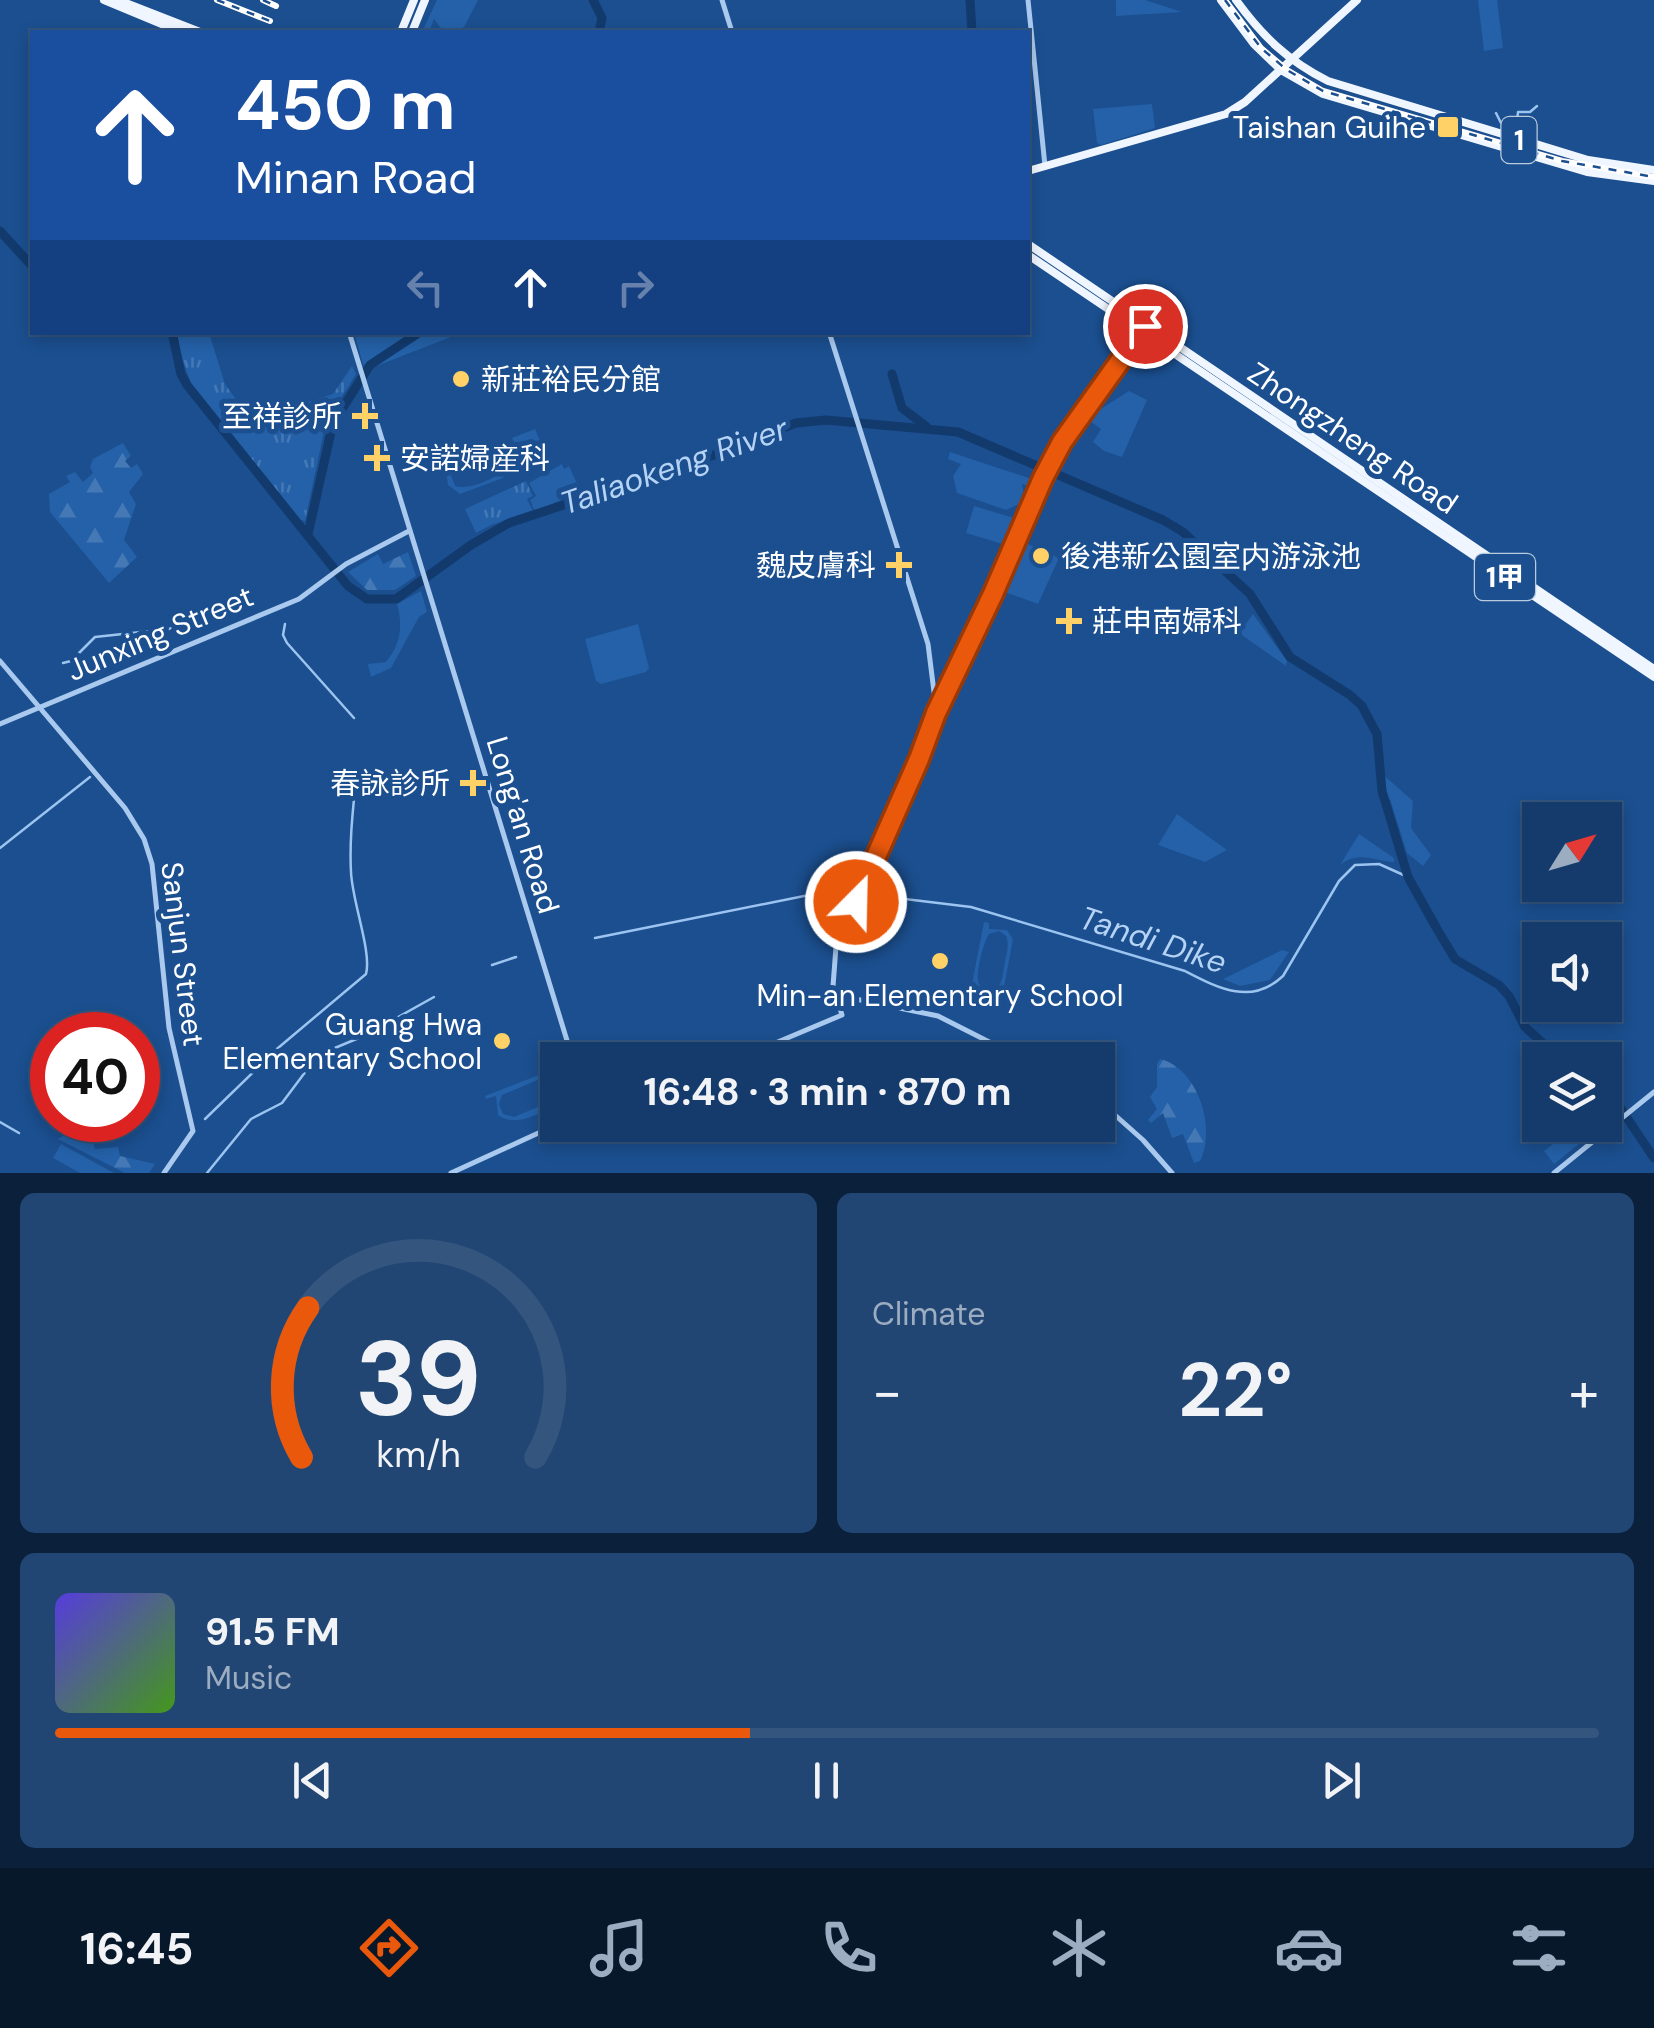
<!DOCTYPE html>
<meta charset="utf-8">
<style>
body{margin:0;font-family:"DM Sans","Noto Sans TC",sans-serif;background:#214673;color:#f1f3f6;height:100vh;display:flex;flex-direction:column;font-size:38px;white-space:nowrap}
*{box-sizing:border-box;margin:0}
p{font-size:32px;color:#9dadc1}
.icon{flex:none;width:55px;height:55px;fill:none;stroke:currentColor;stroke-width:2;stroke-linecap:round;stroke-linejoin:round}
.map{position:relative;height:1173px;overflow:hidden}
.panel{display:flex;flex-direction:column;gap:20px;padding:20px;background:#0b203b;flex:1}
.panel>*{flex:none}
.top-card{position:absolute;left:30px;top:30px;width:1000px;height:305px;border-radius:0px;box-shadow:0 5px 15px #0003,0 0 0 2px #33557e;background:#1a4fa0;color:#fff;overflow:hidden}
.needle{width:65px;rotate:53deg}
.controls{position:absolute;left:1522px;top:802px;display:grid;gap:20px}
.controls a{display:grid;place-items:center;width:100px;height:100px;border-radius:0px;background:#143b6b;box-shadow:0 5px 15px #0003,0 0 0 2px #33557e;font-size:50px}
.speed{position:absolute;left:30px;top:1012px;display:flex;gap:20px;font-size:50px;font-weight:700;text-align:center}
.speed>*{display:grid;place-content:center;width:130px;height:130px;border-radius:50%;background:#143b6b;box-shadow:0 5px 15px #0003,0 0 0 2px #33557e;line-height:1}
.speed .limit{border:15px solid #d22;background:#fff;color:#111}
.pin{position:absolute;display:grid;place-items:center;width:85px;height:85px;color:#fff;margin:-42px;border:5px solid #fff;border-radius:50%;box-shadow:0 2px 10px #0007}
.me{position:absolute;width:110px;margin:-55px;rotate:23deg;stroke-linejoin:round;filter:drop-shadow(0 0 8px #0008)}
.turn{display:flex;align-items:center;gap:35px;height:210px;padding:0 40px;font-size:45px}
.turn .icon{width:130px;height:130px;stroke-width:2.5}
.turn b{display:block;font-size:70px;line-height:85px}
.lanes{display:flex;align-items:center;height:95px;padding:0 40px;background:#0003;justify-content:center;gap:50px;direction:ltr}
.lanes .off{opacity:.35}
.big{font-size:75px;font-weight:700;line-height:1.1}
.panel .card{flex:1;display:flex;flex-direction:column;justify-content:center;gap:15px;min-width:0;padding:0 35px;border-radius:15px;background:#214673}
.panel .dial{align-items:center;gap:0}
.dial svg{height:260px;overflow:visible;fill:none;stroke:#33557e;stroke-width:7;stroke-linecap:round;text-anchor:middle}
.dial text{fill:#f1f3f6;stroke:none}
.song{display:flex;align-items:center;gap:30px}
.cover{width:120px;height:120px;border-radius:15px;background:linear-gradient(135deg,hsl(250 70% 55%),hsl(100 70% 35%))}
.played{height:10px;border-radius:5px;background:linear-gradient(90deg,#ea580c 45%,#33557e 45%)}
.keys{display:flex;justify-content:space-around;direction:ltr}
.heat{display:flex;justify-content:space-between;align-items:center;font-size:55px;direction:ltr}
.panel .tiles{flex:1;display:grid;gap:20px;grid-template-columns:1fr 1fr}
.card:last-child{grid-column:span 2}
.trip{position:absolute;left:540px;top:1042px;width:575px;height:100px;border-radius:0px;background:#143b6b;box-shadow:0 5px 15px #0003,0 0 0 2px #33557e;font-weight:700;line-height:100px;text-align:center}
.dock{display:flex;height:160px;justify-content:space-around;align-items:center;background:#08182b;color:#9dadc1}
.dock .icon{width:70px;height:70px}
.dock .active{color:#ea580c}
.dock b{font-size:45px;color:#f1f3f6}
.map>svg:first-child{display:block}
</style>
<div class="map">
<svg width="1654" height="1173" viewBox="0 0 1654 1173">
<defs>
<pattern id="grass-tufts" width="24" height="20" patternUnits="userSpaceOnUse" patternTransform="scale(2.5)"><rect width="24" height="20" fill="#2461a8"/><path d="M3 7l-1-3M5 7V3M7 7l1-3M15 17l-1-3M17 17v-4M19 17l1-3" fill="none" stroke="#4579b5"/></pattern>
<pattern id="forest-firs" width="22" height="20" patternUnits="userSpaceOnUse" patternTransform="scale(2.5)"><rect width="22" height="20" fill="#2461a8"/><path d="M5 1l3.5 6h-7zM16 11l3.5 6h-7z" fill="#4579b5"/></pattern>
</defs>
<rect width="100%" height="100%" fill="#1b4f8f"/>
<g fill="url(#grass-tufts)">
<path d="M177,333h32l16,51 26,36 82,-26 19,-28 4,8 -30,48 -21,99 -5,-1 -107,-132 -11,-29z"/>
<path d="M526,481l7,15 -6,3 6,12 -42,14 -15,8 -11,-24z"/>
</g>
<g fill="url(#forest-firs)">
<path d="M123,443l8,13 -6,5 6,7 6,-4 6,10 -14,18 7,12 -12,36 13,17 -28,26 -59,-71 -1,-18 21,-12 -4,-6 9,-4 8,10 10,-9 -3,-6 3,-8z"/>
<path d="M408,552l8,24 -21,14h-28l-19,-18 30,-18 5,10z"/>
<path d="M1160,1059c38,9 57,70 40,102l-6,2 -11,-29 -11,4 -9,-25 -12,10 -3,-3 9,-11 -7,-12 7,-10v-23z"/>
<path d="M90,1120l-1,9 6,20 23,-2 2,9 35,8 -6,9h-24l-67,-34z"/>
</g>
<g fill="#2461a8" fill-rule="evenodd">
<path d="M437,0h41l-14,27 -15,5 -9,-5 -6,-8 -5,13 -6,-2z"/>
<path d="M1116,0h29l37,12 -66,4z"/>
<path d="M1478,0h19l6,48 -19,3z"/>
<path d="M1152,104l3,24 -54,17 -4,-2 -4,-34z"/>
<path d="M354,333v-1l107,1 -87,34 20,-16 -3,-4 -27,20z"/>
<path d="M1129,391l18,9 -25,57 -18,-6 -11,-9 8,-13 -10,-7 8,-12z"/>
<path d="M535,429l13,30 -22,10 -14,-31z"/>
<path d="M506,440l2,5 -8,4 7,6 3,11 -7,12 -43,16 -12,-9 -2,-14 -6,2 -2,-4zM492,452c40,12 -19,41 -37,34l-4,-11 7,-9z"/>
<path d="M950,452l82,27 -2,8 -8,-3 2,10 -3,9 -15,7 -49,-17 -4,-17 8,-12 -13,-5z"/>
<path d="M562,464l2,5 5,-3 10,22 -1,4 -43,20 -5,-12 6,-4 -7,-13z"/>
<path d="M974,506l40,12 -8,27 -40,-12z"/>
<path d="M1023,542l36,16 -21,46 -39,-14 19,-46z"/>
<path d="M421,591l6,21 -8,5 -28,51 -20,9 -3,-13 18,-2c15,-18 17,-36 11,-58z"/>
<path d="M1253,614l34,47 -1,5 -47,-33z"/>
<path d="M638,624l11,44 -3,4 -45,12 -5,-3 -11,-42z"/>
<path d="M1380,772l33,29 -2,27 20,27 -8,11 -16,-13 -17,-54 -4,1z"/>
<path d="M1177,814l50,36 -22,12 -47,-17z"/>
<path d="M1359,834l35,24v4c-21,-1 -35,-12 -54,3z"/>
<path d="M984,922l5,1v6l18,1 6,9 -9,48 -10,9 -10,-1 -7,-6 -2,6 -5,-1zM999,931l7,5c4,10 0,19 -2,31 -1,5 -1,10 -3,15 -5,11 -21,11 -23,-2 -1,-12 5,-36 11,-46z"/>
<path d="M1282,950l7,2 -19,28 -30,6 -17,-7z"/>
<path d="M557,1068v4l-8,4 8,9 -1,19c-16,10 -41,24 -58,11l-2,-19 -10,3 -1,-3zM540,1079l9,3 5,7 -2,12 -38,16 -11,-3 -4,-10 3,-9z"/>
<path d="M1583,1125l17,2 -46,37 -10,-13 30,-23 3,2z"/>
<path d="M61,1144l53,29h-34l-27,-15z"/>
</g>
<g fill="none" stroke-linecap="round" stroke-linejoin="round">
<g stroke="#9cc4f0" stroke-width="2.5">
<path d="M1496,113l5,10 8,4 8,-5 1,-10h12l7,-6"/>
<path d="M285,624l-2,11 4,8 67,75"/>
<path d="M63,663l8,-2 24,-24 74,-8 28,-14"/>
<path d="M0,848l90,-71"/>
<path d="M880,896l91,11 214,64c33,17 66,35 98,5l56,-95 16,-16 24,-1 29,13"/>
<path d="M595,938l224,-45h27"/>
<path d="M492,965l24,-8"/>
<path d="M205,1119l73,-71 88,-74c6,-22 -14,-73 -15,-102 -2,-35 3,-70 6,-104"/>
<path d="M0,1122l19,11"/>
<path d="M207,1173l44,-54 31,-16 36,-48 48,-20 68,-38"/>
</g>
<g stroke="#123a6d" stroke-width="9">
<path d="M593,0l9,18 -3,14"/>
<path d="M970,0l2,32"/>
<path d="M0,231l32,35"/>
<path d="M172,332l9,42 6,11 161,201 19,13h29l75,-54 38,-22 211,-70 76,-30 30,-3 132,12 205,88 20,12 67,62 40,63 60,38 12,11 15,28 5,57 26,86 29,52 18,30 44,26 10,11 16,31 37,33"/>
<path d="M892,374l10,34 25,19"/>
<path d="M308,534l25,-111 37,-58 50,-33"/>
<path d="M1605,1093l14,13 35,52"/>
</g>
<g stroke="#a9c9ee" stroke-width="5">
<path d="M722,0l10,32"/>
<path d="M1028,0l17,166"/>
<path d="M349,332l224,728"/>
<path d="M829,332l99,312 8,64"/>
<path d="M0,661l125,147 19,31 8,25 17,164 24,103 -29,42"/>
<path d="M0,724l299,-125 47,-35 63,-33"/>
<path d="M836,995l102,21 87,44"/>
<path d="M735,1060l107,-45 -9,-29 3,-39 83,-188 17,-46 124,-268 85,-119"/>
<path d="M1098,1100l45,40 29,33"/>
<path d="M451,1173l107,-49"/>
<path d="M1554,1173l100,-81"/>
</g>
<g stroke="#f0f6ff" stroke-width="8">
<path d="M104,0l77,32"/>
<path d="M118,0l82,32"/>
<path d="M1221,0l33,44 27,26 42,24 264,78 67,9"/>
<path d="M1236,0c26,36 52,61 92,81l260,79 66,10"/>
<path d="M401,32l13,-32"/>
<path d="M412,32l13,-32"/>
<path d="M1028,171l198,-57 19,-12 112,-102"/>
<path d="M1028,244l626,425"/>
<path d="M1028,255l626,422"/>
</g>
<g stroke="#fff" stroke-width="6">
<g id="rail">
<path d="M217,0l53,21"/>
<path d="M263,0l13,6"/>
<path d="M1225,0l36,48 26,22 36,21 239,70 92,16"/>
</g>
</g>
<use href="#rail" stroke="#1b4f8f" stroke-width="2.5" stroke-dasharray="8" stroke-linecap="butt"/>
</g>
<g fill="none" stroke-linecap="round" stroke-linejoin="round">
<g stroke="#983908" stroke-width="25">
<path id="route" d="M856,902l63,-143 17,-46 57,-119 50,-116 19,-36 83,-116"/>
</g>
<use href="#route" stroke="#ea580c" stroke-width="18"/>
</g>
<g fill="#ffd166" stroke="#1b4f8f" stroke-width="4">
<rect x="1436" y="115" width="24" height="24" rx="5"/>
<circle cx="461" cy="379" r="10"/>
<path d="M360 401h10v10h10v10h-10v10h-10v-10h-10v-10h10z"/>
<path d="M372 443h10v10h10v10h-10v10h-10v-10h-10v-10h10z"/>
<circle cx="1041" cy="556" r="10"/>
<path d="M894 550h10v10h10v10h-10v10h-10v-10h-10v-10h10z"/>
<path d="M1064 606h10v10h10v10h-10v10h-10v-10h-10v-10h10z"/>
<path d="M468 768h10v10h10v10h-10v10h-10v-10h-10v-10h10z"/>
<circle cx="940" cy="961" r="10"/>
<circle cx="502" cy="1041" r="10"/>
</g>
<g text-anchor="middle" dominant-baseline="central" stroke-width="10" stroke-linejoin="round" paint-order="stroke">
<g fill="#1b4f8f" stroke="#bbcadd" stroke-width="2.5">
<rect x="1501.5" y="117" width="35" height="46" rx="8"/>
<rect x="1475" y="554" width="60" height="46" rx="8"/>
</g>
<g font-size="28" font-weight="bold" fill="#fff">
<text x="1519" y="140">1</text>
<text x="1505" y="577">1甲</text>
</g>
<g font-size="30" fill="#fff" stroke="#1b4f8f" text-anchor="end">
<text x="1426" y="127">Taishan Guihe</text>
<text x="481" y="379" text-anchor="start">新莊裕民分館</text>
<text x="342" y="416">至祥診所</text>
<text x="400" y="458" text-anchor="start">安諾婦産科</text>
<text x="1061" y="556" text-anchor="start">後港新公園室内游泳池</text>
<text x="876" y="565">魏皮膚科</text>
<text x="1092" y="621" text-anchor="start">莊申南婦科</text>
<text x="450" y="783">春詠診所</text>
<text x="940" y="995" text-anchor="middle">Min-an Elementary School</text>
<text x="482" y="1024">Guang Hwa<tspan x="482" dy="34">Elementary School</tspan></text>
</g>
<g font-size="30" fill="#fff" stroke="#1b4f8f">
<text transform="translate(1353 438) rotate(34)">Zhongzheng Road</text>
<text transform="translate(160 633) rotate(-23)">Junxing Street</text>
<text transform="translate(523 825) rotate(73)">Long'an Road</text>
<text transform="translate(183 954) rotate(83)">Sanjun Street</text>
</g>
<g font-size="32" font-style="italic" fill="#b5d3f5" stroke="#1b4f8f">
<text transform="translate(674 466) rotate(-19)">Taliaokeng River</text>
<text transform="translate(1153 940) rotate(18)">Tandi Dike</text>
</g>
</g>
</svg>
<div class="controls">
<a><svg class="needle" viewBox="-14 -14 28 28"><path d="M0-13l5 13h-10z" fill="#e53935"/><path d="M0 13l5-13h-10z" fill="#9dadc1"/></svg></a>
<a><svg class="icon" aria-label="sound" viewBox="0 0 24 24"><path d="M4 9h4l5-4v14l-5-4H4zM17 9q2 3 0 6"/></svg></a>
<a><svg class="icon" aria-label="layers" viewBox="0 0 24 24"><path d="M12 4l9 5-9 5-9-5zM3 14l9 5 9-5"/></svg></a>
</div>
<div class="speed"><div class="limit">40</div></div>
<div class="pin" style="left:1145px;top:326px;background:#d93025"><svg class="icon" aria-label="arrive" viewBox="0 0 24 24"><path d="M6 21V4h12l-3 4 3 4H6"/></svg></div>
<svg class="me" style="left:856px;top:902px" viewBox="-20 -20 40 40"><circle r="17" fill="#ea580c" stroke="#fff" stroke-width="3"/><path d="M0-11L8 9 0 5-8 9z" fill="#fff"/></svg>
<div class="trip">16:48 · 3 min · 870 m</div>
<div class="top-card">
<div class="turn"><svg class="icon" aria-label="ahead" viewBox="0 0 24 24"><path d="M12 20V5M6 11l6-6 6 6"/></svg><div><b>450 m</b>Minan Road</div></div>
<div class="lanes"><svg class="icon off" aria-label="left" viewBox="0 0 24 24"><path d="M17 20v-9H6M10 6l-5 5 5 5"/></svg><svg class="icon" aria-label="ahead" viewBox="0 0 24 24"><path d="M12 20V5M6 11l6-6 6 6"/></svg><svg class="icon off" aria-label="right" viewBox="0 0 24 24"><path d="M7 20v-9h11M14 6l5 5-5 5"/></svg></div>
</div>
</div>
<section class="panel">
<div class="tiles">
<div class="card dial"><svg viewBox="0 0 100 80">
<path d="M14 69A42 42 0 1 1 86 69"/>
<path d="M14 69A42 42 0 0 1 16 23" stroke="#ea580c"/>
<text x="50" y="56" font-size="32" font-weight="700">39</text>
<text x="50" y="72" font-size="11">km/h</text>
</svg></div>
<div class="card"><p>Climate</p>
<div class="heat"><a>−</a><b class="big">22°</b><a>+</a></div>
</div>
<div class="card">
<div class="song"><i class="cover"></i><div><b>91.5 FM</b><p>Music</p></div></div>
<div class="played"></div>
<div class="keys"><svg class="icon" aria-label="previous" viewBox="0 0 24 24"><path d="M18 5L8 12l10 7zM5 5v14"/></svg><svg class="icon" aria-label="pause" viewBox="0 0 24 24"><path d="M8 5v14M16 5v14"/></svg><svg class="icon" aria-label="next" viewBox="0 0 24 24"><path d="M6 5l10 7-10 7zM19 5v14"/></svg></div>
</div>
</div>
</section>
<nav class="dock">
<b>16:45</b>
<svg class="icon active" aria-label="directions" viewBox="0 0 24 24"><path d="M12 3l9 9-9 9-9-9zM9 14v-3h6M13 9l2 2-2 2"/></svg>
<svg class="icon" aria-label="music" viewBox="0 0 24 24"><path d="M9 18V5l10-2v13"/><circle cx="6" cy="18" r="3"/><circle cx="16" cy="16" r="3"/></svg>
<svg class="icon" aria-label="phone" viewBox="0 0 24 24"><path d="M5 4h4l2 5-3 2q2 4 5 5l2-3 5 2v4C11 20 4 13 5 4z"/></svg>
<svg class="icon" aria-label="climate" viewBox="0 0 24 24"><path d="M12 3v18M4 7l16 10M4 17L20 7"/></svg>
<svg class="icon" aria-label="car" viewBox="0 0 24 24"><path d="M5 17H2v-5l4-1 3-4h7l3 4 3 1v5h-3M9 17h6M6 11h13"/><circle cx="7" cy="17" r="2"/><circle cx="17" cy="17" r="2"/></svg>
<svg class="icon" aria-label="filters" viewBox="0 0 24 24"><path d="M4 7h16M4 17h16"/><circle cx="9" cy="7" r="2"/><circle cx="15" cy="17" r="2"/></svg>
</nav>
